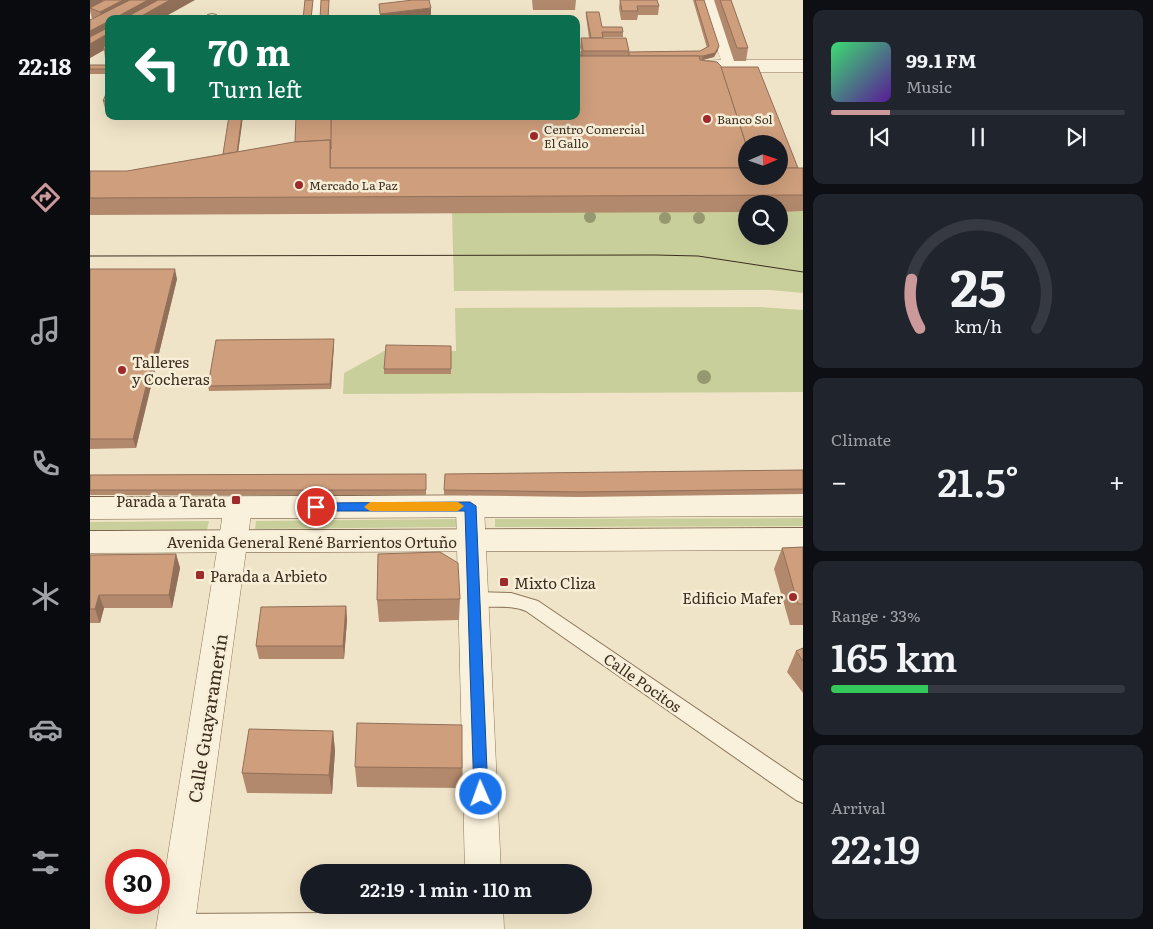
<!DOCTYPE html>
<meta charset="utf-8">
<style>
body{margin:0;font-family:Literata,serif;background:#20242c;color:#f1f3f6;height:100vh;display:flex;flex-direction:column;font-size:19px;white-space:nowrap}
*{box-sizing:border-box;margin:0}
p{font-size:16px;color:#9ea1a6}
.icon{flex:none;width:28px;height:28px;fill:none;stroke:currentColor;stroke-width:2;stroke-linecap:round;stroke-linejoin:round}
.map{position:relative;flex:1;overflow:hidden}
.sheet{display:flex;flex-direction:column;gap:10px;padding:10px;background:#0d0f14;width:350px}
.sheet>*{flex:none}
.top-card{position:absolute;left:15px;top:15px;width:475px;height:105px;border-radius:10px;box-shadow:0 5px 20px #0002;background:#0b6e4f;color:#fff;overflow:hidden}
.needle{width:32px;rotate:88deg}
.buttons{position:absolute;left:648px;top:135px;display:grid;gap:10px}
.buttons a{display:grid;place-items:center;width:50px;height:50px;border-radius:50%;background:#171b24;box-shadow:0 5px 20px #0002;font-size:25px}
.speed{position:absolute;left:15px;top:849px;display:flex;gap:10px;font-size:25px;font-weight:700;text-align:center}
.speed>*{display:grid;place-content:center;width:65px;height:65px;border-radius:50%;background:#171b24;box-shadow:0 5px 20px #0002;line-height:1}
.speed .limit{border:8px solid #d22;background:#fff;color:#111}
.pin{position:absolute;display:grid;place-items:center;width:42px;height:42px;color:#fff;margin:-21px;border:2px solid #fff;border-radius:50%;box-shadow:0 1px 5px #0007}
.me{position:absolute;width:55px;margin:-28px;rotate:358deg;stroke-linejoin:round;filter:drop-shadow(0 0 4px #0008)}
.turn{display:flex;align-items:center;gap:18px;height:105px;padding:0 20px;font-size:22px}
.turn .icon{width:65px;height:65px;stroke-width:2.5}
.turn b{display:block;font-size:35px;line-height:42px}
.big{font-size:38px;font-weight:600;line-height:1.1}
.sheet .tile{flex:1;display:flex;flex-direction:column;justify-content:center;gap:8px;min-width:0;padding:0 18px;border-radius:10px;background:#20242c}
.sheet .dial{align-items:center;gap:0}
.dial svg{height:130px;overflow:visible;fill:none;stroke:#363941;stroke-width:7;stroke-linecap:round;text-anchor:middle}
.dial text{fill:#f1f3f6;stroke:none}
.song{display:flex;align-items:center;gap:15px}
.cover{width:60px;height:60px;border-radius:8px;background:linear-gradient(135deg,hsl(140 70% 55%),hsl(270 70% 35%))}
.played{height:5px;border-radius:2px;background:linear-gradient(90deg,#cc999b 20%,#363941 20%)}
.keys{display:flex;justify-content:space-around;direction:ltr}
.heat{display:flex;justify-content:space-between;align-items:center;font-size:28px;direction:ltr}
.charge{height:8px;border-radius:4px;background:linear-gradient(90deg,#34c759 33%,#363941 0)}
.trip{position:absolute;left:210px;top:864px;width:292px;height:50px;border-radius:25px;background:#171b24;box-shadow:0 5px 20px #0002;font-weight:600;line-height:50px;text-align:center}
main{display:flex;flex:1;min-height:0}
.tabs{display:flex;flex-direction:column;width:90px;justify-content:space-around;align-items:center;background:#090b0e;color:#9ea1a6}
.tabs .icon{width:35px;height:35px}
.tabs .active{color:#cc999b}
.tabs b{font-size:22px;color:#f1f3f6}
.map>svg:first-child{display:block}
</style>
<main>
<nav class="tabs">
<b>22:18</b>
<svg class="icon active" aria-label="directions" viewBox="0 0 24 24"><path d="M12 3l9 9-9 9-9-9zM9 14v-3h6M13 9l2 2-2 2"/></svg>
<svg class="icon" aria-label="music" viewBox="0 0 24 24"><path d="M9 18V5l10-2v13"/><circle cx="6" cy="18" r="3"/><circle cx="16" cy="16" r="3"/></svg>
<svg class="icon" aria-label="phone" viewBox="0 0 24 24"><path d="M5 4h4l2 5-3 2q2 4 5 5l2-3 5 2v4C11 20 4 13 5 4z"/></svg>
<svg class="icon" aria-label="climate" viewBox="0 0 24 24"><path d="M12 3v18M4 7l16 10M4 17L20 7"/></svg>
<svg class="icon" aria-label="car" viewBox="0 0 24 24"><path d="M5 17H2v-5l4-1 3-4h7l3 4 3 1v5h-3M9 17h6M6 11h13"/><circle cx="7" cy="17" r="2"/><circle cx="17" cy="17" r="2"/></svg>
<svg class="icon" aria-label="filters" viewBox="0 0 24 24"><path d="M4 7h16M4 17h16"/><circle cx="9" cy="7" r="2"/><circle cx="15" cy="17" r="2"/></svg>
</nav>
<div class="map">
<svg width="713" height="929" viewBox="0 0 713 929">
<rect width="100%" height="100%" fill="#f0e4c8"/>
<g fill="#c9cf9b">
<path d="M656,211v25h33v-25h24v82l-33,-3 -316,1 -2,-79z"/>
<path d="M670,307l43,3v82l-460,2 1,-21 42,-23 70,1 -1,-43z"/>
<path d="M713,518v8l-308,1v-8z"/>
<path d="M367,519v8l-202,2 1,-8z"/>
<path d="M119,521l-2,9h-117v-8z"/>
</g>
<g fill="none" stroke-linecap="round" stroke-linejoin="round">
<g stroke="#8d765c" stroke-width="2">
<g id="lane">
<path d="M122,14l4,1 1,4h-10l1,-4z"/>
<path d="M385,592l36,1 27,8 265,180v22l-7,-3 -270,-189c-19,-8 -39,-1 -57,-7l-3,-5 3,-5z"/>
<path d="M395,912l8,3 3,8 -2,6h-328l-2,-4 3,-8 8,-3z"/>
</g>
</g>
<g stroke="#8d765c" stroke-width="1">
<g id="street">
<path d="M219,0h18l-2,19h-18z"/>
<path d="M609,0h18l22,60h64v12h-118l-7,-2 -2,-4 2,-4 43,-2z"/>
<path d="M380,495l10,3 4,8 17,366h-36l-9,-366 4,-8z"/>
<path d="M148,496l10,3 4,8 -58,422h-38l68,-422 4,-8z"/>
<path d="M375,905h38l1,24h-38z"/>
</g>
</g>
<g stroke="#6f573f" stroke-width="1">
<g id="secondary">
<path d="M713,494v22l-713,3v-22z"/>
<path d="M713,528v22l-713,3v-22z"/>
</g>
</g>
<use href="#lane" fill="#faf1dc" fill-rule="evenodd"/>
<use href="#street" fill="#faf1dc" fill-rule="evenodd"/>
<use href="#secondary" fill="#faf1dc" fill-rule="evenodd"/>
<path stroke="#3d2e20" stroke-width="1" d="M0,256l565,-1 43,1 105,16"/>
</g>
<g fill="#96986f">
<circle cx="500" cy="217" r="6"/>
<circle cx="575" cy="218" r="6"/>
<circle cx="609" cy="218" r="6"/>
<circle cx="614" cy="377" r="7"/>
</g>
<g fill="#b2896c">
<path d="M0,0h105l-86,19v39h-4l-1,-8 -14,8v-38l2,-1 -2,-8z"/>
<path d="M442,0h44l-1,10h-42z"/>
<path d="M530,0l39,6 -1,9h-20l-1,5h-16l-2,-12z"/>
<path d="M603,0h11l14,50 -4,7 -11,3 95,108h5v43l-24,1v-8h-33v8l-656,3v-44h37l96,-17 20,-38 -5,36 57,-10 286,-90 -1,-5 1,-9h8l-3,-22v-4l16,15 21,5v5h-20v1h23l3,14 71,-1 7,-3z"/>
<path d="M624,0h17l17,48 -2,13h-12z"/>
<rect x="0" y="65" width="19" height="9"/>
<path d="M19,87v29h19l-1,1h-20l-4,-16z"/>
<path d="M0,269l87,10 -41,169 -46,1z"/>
<path d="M244,339v5l-3,45 -122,2 -1,-5z"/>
<path d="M361,346v28h-67v-5z"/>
<path d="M713,470v24l-224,3 -135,-2v-5z"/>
<path d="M336,474v21h-336v-20z"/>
<path d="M713,547v78h-13l-16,-56 8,-21z"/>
<path d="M86,554l4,14 -8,40h-68l-4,15h-10v-68z"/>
<path d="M370,599l-1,21 -80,2 -2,-22z"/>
<path d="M256,606l1,14 -3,39h-85l-3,-13z"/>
<path d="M713,648v45l-16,-21 9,-21z"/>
<path d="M372,725v63l-105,-1 -2,-20z"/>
<path d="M243,731l2,20 -3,43 -85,-1 -5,-20z"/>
</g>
<g fill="#916f58">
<path d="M0,0h12l1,4 -13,4z"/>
<path d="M33,0h72l-34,19h-52v29l-6,1 1,1 -14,8v-27l13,-7 -3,-12z"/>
<path d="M341,8v8l-20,3h-30l-1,-5z"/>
<path d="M629,46l-1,4 -4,7 -12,3 1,-4z"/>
<path d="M152,116h1l-7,52 -14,-2z"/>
<path d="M85,269l2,10 -41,169 -3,-9z"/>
<path d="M244,339v5l-3,45 -1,-5z"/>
<path d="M86,554l4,14 -8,40 -3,-13z"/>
<path d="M9,595l5,13 -4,15 -5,-14z"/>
<path d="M256,606l1,14 -3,39 -1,-13z"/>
<path d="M243,731l2,20 -3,43 -3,-19z"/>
</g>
<g fill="#cf9f7d" stroke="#916f58">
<path d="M15,0h18l-23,12 -10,-4z"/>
<path d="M40,0h18l-35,19h-4v2l-19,10v-11z"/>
<path d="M68,0h12l-34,19h-13z"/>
<path d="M215,0h8l-2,19h-8z"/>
<path d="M231,0h8l-1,19h-8z"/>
<path d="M323,0h16l2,8 -51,6 -1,-10z"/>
<path d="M530,0h37l2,6h-22l1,5h-16z"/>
<path d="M605,0h9l15,46 -4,7 -12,3h-74v-4l71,-1 9,-5z"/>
<path d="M630,0h11l17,48h-11z"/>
<path d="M496,12h13l3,15h20l1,5h-21l1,6h-12z"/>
<path d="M19,27v6l-19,11v-7z"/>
<path d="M491,38h45l3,13h-46z"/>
<path d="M17,40h2v9h-6z"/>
<rect x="486" y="52" width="6" height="3"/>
<path d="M486,56h123l1,4 17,2 4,4 25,78v24h-416l1,-52h245z"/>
<rect x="0" y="65" width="19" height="4"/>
<path d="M631,67h37l40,101h-19v-24h-33z"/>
<path d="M19,87v14h-6z"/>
<path d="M139,116h13l-5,36 -14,2z"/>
<path d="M206,116h35v33l-1,-9 -35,2z"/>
<path d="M240,140v28h416v8h33v-8h24v27l-713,3v-27h37l167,-29z"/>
<path d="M0,269h85l-42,170h-43z"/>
<path d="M244,339l-4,45 -122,2 8,-46z"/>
<path d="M296,345l65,1v23h-67z"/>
<path d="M713,470v19l-224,3 -135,-2 1,-16z"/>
<path d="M336,474v16h-336v-15z"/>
<path d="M713,547v57h-5l-16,-56z"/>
<path d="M350,552l18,11 2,36 -83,1 1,-46z"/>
<path d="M86,554l-7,41h-70l-4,14h-5v-54z"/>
<path d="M256,606l-3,40h-87l5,-39z"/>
<path d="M713,648v13l-7,-10z"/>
<path d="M267,723l105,2v43l-107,-1z"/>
<path d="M159,729l84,2 -4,44 -87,-2z"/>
</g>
<path fill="#1a73e8" stroke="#114b97" d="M380,502l6,4 12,288 -2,5 -5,2 -5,-2 -2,-5 -9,-283h-149l-6,-4 6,-4z"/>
<path fill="#f59e0b" d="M280,502h88l6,4 -6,5h-88l-6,-4z"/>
<g fill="#9e2a2b" stroke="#f7eed8" stroke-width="2">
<circle cx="617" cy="119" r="5"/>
<circle cx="444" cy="136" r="5"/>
<circle cx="209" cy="185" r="5"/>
<circle cx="32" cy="370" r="5"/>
<rect x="141" y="495" width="10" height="10" rx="2.5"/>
<rect x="105" y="570" width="10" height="10" rx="2.5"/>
<rect x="409" y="577" width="10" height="10" rx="2.5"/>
<circle cx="703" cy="597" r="5"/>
</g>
<g text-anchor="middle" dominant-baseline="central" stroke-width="5" stroke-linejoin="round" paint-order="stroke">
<g font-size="12" fill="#3d2e20" stroke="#f7eed8" text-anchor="start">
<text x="627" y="119">Banco Sol</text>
<text x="454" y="129">Centro Comercial<tspan x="454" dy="14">El Gallo</tspan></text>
<text x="219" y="185">Mercado La Paz</text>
</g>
<g font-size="15" fill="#3d2e20" stroke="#f7eed8" text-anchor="start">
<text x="42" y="361">Talleres<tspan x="42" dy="17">y Cocheras</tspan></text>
<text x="136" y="500" text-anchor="end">Parada a Tarata</text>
<text x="120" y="575">Parada a Arbieto</text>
<text x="424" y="582">Mixto Cliza</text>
<text x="693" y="597" text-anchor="end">Edificio Mafer</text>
</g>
<g font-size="15" fill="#3d2e20" stroke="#f7eed8">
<text x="222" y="541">Avenida General René Barrientos Ortuño</text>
<text transform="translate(553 682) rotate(35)">Calle Pocitos</text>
</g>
<g font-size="18" fill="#3d2e20" stroke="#f7eed8">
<text transform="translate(117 718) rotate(-81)">Calle Guayaramerín</text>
</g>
</g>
</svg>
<div class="buttons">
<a><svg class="needle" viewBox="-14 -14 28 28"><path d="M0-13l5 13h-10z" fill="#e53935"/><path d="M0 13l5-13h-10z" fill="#9ea1a6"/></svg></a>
<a><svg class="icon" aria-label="search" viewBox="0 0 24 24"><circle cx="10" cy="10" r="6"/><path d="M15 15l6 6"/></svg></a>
</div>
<div class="speed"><div class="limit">30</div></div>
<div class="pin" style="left:226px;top:507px;background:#d93025"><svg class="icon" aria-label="arrive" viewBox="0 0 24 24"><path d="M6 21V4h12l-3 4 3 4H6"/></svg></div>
<svg class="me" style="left:391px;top:794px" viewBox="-20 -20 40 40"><circle r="17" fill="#1a73e8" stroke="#fff" stroke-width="3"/><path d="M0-11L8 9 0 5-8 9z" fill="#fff"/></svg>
<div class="trip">22:19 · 1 min · 110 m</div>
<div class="top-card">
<div class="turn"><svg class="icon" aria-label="left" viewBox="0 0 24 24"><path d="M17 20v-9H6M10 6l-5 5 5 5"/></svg><div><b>70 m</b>Turn left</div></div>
</div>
</div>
<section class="sheet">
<div class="tile">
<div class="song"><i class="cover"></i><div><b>99.1 FM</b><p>Music</p></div></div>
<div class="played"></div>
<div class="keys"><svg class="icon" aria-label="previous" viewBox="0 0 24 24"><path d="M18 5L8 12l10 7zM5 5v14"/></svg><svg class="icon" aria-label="pause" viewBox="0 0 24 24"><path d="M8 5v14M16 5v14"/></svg><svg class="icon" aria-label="next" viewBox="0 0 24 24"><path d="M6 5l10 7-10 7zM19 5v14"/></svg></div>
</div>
<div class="tile dial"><svg viewBox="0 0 100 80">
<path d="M14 69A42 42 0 1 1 86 69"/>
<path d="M14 69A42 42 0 0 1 9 39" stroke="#cc999b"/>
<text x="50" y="56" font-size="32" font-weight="700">25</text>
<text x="50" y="72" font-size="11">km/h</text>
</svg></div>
<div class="tile"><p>Climate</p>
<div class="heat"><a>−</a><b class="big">21.5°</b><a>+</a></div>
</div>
<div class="tile"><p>Range · 33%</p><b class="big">165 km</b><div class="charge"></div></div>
<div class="tile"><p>Arrival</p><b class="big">22:19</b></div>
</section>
</main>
